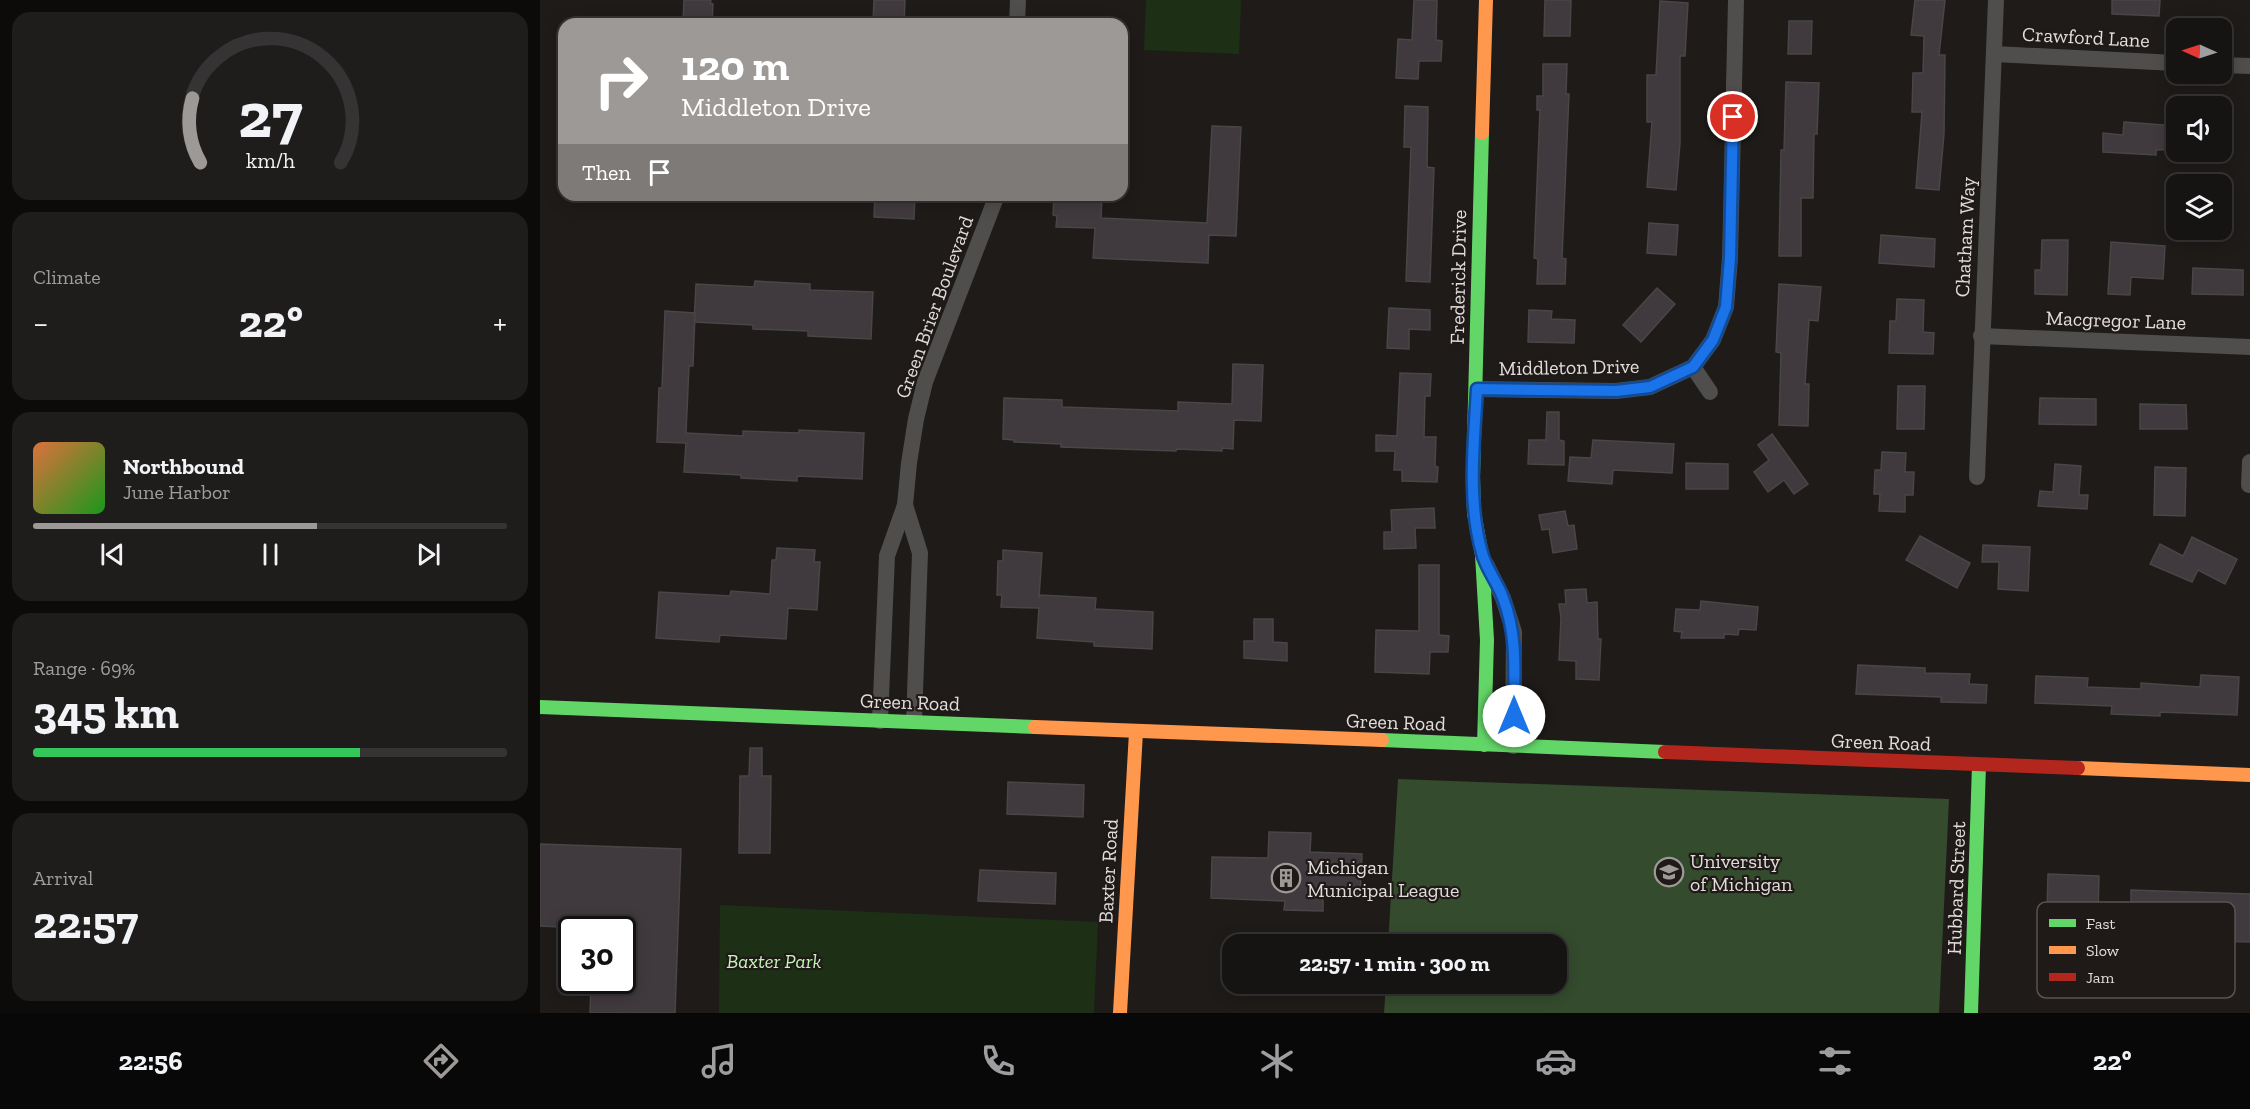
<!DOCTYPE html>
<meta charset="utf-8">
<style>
body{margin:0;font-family:"Zilla Slab",serif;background:#1f1d1c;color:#f1f3f6;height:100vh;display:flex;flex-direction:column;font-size:22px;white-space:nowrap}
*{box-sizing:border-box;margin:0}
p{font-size:20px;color:#9e9ea0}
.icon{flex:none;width:33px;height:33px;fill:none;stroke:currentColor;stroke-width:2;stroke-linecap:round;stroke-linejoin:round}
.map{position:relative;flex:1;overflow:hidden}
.panel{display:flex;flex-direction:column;gap:12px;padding:12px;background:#0c0b0a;width:540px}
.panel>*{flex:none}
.guide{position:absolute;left:18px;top:18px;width:570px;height:183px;border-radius:18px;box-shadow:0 3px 15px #0003,0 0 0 2px #353333;background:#9d9997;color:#fff;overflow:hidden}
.needle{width:39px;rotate:273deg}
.fabs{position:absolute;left:1626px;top:18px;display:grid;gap:12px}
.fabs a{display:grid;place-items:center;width:66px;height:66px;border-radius:12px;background:#161413;box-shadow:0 3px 15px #0003,0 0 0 2px #353333;font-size:30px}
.speed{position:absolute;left:18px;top:916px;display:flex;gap:12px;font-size:30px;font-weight:700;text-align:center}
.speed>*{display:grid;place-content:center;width:78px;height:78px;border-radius:50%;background:#161413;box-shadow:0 3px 15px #0003,0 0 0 2px #353333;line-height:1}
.speed .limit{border:3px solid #111;border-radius:9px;background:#fff;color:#111}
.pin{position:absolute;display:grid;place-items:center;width:51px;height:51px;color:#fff;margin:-26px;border:3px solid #fff;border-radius:50%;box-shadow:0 2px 6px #0007}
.me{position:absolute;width:66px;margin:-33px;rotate:0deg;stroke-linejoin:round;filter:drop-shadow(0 0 4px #0008)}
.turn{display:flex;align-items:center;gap:21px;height:126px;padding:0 24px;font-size:27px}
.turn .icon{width:78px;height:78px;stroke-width:2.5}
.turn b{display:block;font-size:42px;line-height:51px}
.then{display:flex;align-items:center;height:57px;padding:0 24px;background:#0003;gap:12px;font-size:22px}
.big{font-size:45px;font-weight:700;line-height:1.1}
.panel .tile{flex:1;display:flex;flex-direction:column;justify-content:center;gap:9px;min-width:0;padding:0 21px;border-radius:18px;background:#1f1d1c}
.panel .dial{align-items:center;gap:0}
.dial svg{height:156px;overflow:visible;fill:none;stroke:#353333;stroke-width:7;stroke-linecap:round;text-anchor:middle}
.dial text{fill:#f1f3f6;stroke:none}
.song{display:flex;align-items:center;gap:18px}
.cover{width:72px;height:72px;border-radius:9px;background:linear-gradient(135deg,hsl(20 70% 55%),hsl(120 70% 35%))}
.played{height:6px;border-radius:3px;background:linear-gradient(90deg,#9d9997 60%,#353333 60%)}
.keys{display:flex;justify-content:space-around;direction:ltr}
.heat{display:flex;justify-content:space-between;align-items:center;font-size:33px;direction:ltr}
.charge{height:9px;border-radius:4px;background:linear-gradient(90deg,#34c759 69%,#353333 0)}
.trip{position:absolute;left:682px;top:934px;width:345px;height:60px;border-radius:18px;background:#161413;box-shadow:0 3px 15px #0003,0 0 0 2px #353333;font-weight:700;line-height:60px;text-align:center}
.menu{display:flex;height:96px;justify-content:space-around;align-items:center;background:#090808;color:#9e9ea0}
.menu .icon{width:42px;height:42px}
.menu .current{color:#9d9997}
.menu b{font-size:27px;color:#f1f3f6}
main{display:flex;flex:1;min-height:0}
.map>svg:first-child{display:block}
</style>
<main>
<section class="panel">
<div class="tile dial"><svg viewBox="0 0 100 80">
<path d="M14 69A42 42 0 1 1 86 69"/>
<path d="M14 69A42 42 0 0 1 10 36" stroke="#9d9997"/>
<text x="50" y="56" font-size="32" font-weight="700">27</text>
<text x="50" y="72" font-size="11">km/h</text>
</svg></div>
<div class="tile"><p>Climate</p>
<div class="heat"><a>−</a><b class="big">22°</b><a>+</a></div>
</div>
<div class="tile">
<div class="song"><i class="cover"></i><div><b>Northbound</b><p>June Harbor</p></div></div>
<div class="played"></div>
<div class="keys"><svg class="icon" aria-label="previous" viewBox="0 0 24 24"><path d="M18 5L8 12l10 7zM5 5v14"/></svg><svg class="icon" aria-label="pause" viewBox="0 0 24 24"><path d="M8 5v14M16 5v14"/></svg><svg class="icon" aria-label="next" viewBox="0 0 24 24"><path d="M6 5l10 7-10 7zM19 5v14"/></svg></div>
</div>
<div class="tile"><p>Range · 69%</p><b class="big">345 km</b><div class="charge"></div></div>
<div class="tile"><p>Arrival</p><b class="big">22:57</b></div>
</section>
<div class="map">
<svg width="1710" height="1013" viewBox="0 0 1710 1013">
<rect width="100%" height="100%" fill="#1e1b19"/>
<g fill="#1d3016">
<path d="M606,0h95l-2,54 -95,-4z"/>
<path d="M180,905l378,17 -4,91h-375z"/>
</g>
<path fill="#344b2d" d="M858,779l551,20 -10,214h-555l2,-29h171v-39h-169z"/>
<g fill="#40393d" stroke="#484646" stroke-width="1.5">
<path d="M144,0h27l-1,3 3,1 -1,20h-29z"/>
<path d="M334,0h31l-1,24h-31z"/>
<path d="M874,0h23l-1,40 6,1 -1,20h-22l-1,18 -22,-1 2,-39 14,1z"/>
<path d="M1005,0h26l-1,36h-26z"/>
<path d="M1375,0h30l-6,55h6l-1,79 -5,56 -23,-2 6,-76h-10l1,-39h10l1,-37 -13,-1z"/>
<path d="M1572,0h48l-1,16 -47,-2z"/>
<path d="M1120,1l28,2 -3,53h-5v87l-4,47 -29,-3 5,-65h-5v-47h9z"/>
<path d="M1249,21h23l-1,33h-23z"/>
<path d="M1003,64h24l-1,30h3l-7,164 4,1 -1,25h-28l1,-25 -4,-1 6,-148h-3v-14h6z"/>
<path d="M1246,82l33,1 -2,51h-3l-1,64h-12v58h-22l2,-106h3z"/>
<path d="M865,106l23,1 -1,60 7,1 -4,114 -24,-1 5,-134h-7z"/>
<path d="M1584,122l52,4v23l-20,1v5l-53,-3v-19l20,2z"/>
<path d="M672,126l29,1 -5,109 -27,-1 -1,28 -115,-5 2,-30 -39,-1 1,-11 -4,-1 1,-20h48l-1,23 106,5z"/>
<path d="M335,195h40l-1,24 -40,-2z"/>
<path d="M1109,223l29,2 -2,30 -29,-2z"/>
<path d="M1341,235l54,4 -1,28 -55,-4z"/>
<path d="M1502,240h26l-1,55 -32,-1v-24h6z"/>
<path d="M1571,242l54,4 -2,33 -32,-2 -1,18 -22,-1z"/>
<path d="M1653,268l50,2v25l-51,-1z"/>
<path d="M215,281l55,3v6l63,2 -2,47 -63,-3v-5l-55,-2v-4l-59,-3 2,-38 58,3z"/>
<path d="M1239,284l42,3 -3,34 -9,-1 -4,64h4l-1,42 -29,-1 2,-72 -5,-1z"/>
<path d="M1117,288l18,16 -34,38 -18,-17z"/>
<path d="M1357,299l27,1 -1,32 11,1 -1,21 -44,-1 1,-32h6z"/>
<path d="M849,308l41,2v20l-21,-1v20l-22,-1z"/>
<path d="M989,310l23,1 -1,8 24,1 -1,23 -46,-1z"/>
<path d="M125,311l30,2 -2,53h-4l-3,67 57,3v-5l56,2v-3l65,3 -2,46 -65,-3v5l-56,-3v-3l-57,-3 2,-29 -29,-1 2,-54h3z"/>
<path d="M693,364l30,1 -2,56 -27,-1 -1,29 -11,-1v3l-45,-2 -1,2 -115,-4v-3l-47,-2v-2l-11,-1 1,-41 58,2v7l116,4v-9l54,2z"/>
<path d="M860,373l31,1 -1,22h-5l-1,41h12l-1,29 3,1 -1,15 -35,-1v-11h-8l1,-19h-19v-16l21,1z"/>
<path d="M1358,386h27l-1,43h-27z"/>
<path d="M1500,398l56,1v26l-57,-1z"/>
<path d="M1600,404l46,1 1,24h-47z"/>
<path d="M1007,412h12v28l5,1v24l-36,-1 1,-24h17z"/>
<path d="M1232,434l36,50 -14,10 -10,-14 -16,12 -14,-20 15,-12 -11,-15z"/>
<path d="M1053,440l81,4 -2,29 -59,-3 -1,14 -44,-3 2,-24 21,1z"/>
<path d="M1342,452l24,1 -1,19h9l-1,23h-8v17l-26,-1 1,-17h-6l1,-24h6z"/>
<path d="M1146,463l42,1v25h-42z"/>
<path d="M1515,464l26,2 -2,29h9l-1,14 -49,-3 2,-15 13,1z"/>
<path d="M1615,467l31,1 -1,48 -31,-1z"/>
<path d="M894,508l1,20h-20l1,20 -32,1v-17h8l-1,-22z"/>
<path d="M1025,511l3,15 6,-1 3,24 -24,4 -4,-24 -7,1 -3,-15z"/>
<path d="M1380,536l50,27 -13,25 -51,-28z"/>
<path d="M1652,537l45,22 -12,25 -27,-14 -6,12 -42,-18 10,-20 23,12z"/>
<path d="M1443,545l47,2 -2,44 -30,-2 1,-27h-17z"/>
<path d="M237,548l38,2 -1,12h6l-3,48 -29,-2 -2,31 -66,-4 -1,7 -63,-4 3,-46 71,4 1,-5 39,3 2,-34h4z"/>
<path d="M463,550l39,3 -3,45 1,-3 56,3 -1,11 58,3 -1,37 -58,-3v-4l-57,-4 2,-30 -38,-1 1,-12h-5l1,-34h5z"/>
<path d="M879,565h20v70l10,1 -1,16h-18l-1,22 -54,-2 1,-42 43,1z"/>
<path d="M1046,589l1,14 10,-1 1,37h3l-2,41 -23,-1v-18l-17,-1 2,-42 -2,-14h7l-1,-14z"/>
<path d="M1161,601l57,6 -2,23 -17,-1 -1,6 -14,-1v4h-43l1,-6 -8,-1 2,-22 24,1z"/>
<path d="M714,619h19v23l14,1v18l-43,-3v-17h10z"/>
<path d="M1318,665l67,3v5l45,1 -1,10 18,1 -1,18 -45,-1v-5l-85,-3z"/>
<path d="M1661,675l38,2 -2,38 -77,-3v4l-49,-2 1,-8 -77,-3 1,-27 52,2 -1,9 54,2v-6l59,4z"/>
<path d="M210,748h12v28h9l-1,77h-31l1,-77h9z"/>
<path d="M468,782l76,3 -1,32 -76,-3z"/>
<path d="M729,832l42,1 -1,19 52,2 -2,42 -37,-2v17l-39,-1 1,-9 -74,-3 1,-41 56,1z"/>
<path d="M0,844l141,5 -6,164h-85l1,-32h31v-51h-42v-2l-40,-2z"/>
<path d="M440,870l76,3 -1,31 -77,-3z"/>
<path d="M1508,874l51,2 -1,37 -51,-1z"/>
<path d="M1591,890l119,4v48l-63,-2 -2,56 -80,-3 3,-86h23z"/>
</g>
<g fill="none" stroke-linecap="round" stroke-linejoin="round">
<g stroke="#4f4e4d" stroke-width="16">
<path d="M477,24l1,-24"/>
<path d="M1454,54l182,9"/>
<path d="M1682,65l28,1"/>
<path d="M1441,336l269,11"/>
<path d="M1153,367l17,25"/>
<path d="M937,389l139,2 34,-4 43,-20 20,-27 13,-33 4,-49 6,-258"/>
<path d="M1437,477l19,-477"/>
<path d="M1709,485l1,-23"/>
<path d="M365,505l15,48 -6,168"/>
<path d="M946,564l17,34 11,34 -1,114"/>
<path d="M340,721l7,-165 18,-51 4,-42 7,-44 9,-37 72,-187"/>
</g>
<g stroke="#63d668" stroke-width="14">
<path d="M942,133l-9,344 1,36 8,42 5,85 -3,105"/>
<path d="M0,707l495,20"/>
<path d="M842,740l283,12"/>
<path d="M1431,1013l8,-248"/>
</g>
<g stroke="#ff974d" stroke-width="14">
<path d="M942,133l4,-133"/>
<path d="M495,727l347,13"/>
<path d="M1538,768l172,7"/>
<path d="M580,1013l16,-281"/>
</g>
<path stroke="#b3261e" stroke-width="14" d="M1125,752l413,16"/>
</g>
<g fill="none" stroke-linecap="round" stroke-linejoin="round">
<g stroke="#114b97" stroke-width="15">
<path id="route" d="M974,716c0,-41 4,-80 -11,-118 -5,-15 -17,-29 -21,-45 -15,-53 -8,-110 -5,-164l139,2 34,-4 43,-20 20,-27 13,-33 4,-49 3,-141"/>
</g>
<use href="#route" stroke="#1a73e8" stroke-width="10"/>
</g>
<defs>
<g id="university-ring" transform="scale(1.5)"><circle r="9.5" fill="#1f1a18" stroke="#9d9997" stroke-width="1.5"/><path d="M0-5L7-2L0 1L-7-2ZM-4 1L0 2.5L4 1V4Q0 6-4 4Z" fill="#9d9997"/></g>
<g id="building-ring" transform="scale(1.5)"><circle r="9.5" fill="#1f1a18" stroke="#9d9997" stroke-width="1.5"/><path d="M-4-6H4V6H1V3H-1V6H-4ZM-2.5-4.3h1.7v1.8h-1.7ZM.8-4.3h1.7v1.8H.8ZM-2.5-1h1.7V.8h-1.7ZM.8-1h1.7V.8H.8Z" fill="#9d9997"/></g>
</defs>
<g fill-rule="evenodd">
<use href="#university-ring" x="1129" y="872"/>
<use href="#building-ring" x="746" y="878"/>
</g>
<g text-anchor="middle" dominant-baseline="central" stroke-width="4.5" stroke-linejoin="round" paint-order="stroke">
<g font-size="20" fill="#e1dddb" stroke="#1f1a18">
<text transform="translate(1546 37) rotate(3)">Crawford Lane</text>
<text transform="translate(1425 237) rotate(-87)">Chatham Way</text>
<text transform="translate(918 277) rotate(-89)">Frederick Drive</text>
<text transform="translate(394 307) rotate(-70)">Green Brier Boulevard</text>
<text transform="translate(1576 320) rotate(2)">Macgregor Lane</text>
<text transform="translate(1029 367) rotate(-1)">Middleton Drive</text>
<text transform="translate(370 702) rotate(2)">Green Road</text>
<text transform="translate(856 722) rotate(2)">Green Road</text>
<text transform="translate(1341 742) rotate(2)">Green Road</text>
<text transform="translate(568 871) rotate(-87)">Baxter Road</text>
<text transform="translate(1416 888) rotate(-88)">Hubbard Street</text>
</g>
<g font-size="20" fill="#e1dddb" stroke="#1f1a18" text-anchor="start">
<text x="1150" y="861">University<tspan x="1150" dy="23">of Michigan</tspan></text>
<text x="767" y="867">Michigan<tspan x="767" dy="23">Municipal League</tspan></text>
</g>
<g font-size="20" font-style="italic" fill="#c5f4b7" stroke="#1f1a18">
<text x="234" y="961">Baxter Park</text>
</g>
</g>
<rect x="1497" y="902" width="198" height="96" rx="9" fill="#1f1a18" stroke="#595452" stroke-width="1.5"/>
<rect x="1509" y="919" width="27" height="8" fill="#63d668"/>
<rect x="1509" y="946" width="27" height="8" fill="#ff974d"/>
<rect x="1509" y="973" width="27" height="8" fill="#b3261e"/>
<g font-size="16" fill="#e1dddb">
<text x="1546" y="929">Fast</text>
<text x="1546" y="956">Slow</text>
<text x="1546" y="983">Jam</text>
</g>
</svg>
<div class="fabs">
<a><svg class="needle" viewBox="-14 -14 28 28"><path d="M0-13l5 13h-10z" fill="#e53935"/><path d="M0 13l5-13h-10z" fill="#9e9ea0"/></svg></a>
<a><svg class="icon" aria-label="sound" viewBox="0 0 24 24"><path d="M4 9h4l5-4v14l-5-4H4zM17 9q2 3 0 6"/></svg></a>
<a><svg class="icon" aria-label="layers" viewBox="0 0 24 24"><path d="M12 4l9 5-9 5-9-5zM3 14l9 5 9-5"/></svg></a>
</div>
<div class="speed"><div class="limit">30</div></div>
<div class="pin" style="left:1193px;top:117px;background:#d93025"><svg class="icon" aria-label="arrive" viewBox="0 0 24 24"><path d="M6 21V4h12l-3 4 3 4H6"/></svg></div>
<svg class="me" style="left:974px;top:716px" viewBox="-20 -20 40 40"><circle r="19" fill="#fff"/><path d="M0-13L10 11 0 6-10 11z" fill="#1a73e8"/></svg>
<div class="trip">22:57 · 1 min · 300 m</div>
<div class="guide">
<div class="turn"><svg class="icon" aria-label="right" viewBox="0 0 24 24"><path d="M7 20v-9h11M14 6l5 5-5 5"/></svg><div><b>120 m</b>Middleton Drive</div></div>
<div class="then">Then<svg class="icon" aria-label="arrive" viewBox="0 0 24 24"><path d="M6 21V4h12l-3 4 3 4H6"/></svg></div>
</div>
</div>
</main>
<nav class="menu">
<b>22:56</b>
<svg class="icon current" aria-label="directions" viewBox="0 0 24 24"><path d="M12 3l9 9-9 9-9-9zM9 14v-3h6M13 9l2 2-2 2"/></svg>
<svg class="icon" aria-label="music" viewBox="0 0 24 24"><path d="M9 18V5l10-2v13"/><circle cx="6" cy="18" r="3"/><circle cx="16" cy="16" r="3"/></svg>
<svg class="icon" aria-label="phone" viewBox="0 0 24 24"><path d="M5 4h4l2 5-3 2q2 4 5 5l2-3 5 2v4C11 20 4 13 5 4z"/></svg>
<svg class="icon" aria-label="climate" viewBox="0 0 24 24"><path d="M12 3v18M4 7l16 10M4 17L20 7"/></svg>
<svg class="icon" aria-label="car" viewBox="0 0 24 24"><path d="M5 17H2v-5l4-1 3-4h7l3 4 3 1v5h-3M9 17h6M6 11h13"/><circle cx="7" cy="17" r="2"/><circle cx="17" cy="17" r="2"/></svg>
<svg class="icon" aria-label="filters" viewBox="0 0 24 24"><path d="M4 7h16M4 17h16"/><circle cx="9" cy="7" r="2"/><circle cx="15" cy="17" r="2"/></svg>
<b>22°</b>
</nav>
